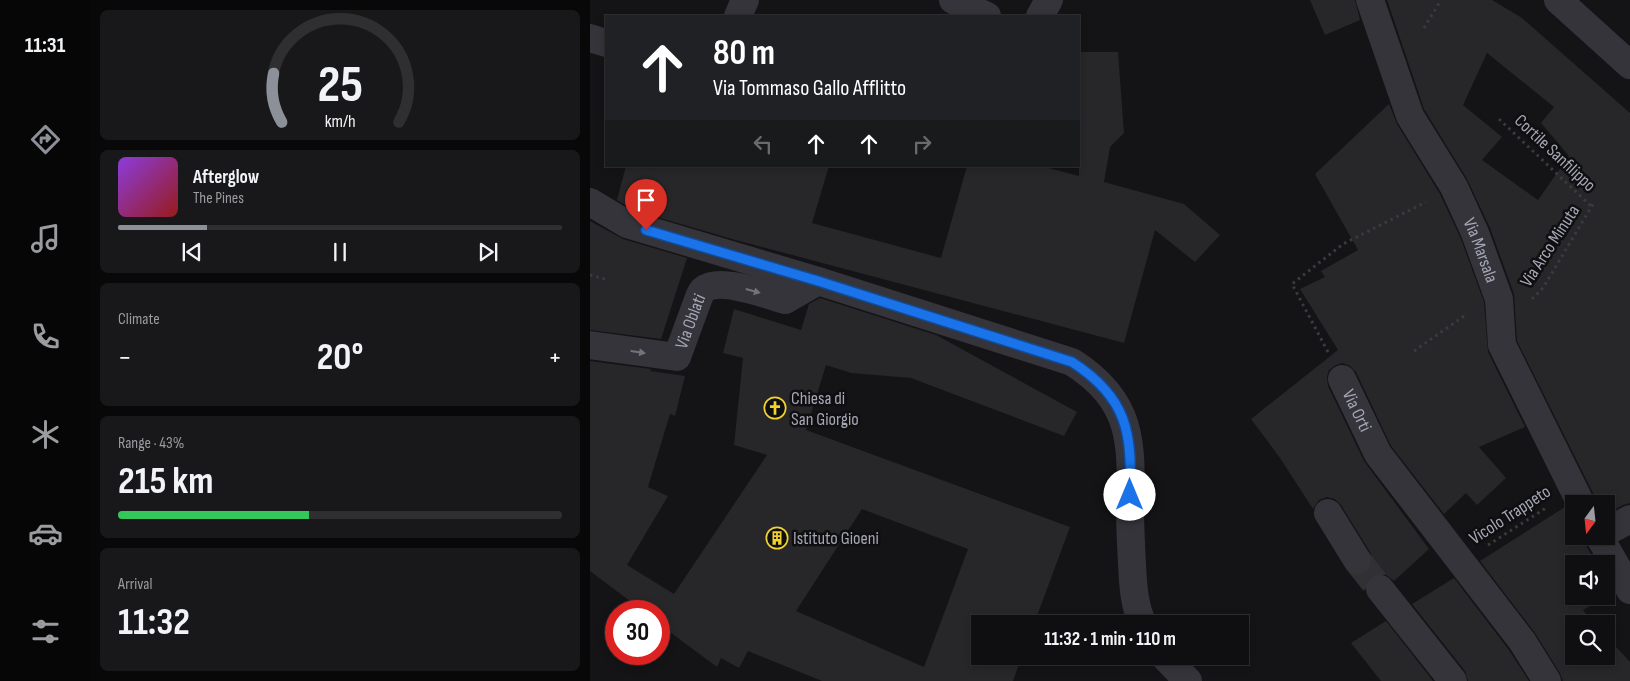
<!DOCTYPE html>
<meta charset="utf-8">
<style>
body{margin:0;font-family:"Sofia Sans Condensed",sans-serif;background:#181719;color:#f1f3f6;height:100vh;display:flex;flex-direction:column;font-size:19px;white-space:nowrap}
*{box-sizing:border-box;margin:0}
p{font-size:16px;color:#9b9c9f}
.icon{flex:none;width:28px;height:28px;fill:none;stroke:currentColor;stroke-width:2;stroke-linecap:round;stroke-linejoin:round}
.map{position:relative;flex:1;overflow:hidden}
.side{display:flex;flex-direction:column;gap:10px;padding:10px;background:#080809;width:500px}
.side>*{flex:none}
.banner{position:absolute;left:15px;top:15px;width:475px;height:152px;border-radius:0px;box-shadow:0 2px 8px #0003,0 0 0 1px #2f2e30;background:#202124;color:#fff;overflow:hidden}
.needle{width:32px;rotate:195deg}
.tools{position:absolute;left:975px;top:495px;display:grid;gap:10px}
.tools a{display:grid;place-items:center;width:50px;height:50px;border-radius:0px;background:#0f0e10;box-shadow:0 2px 8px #0003,0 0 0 1px #2f2e30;font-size:25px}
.speed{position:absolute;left:15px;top:600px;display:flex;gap:10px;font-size:25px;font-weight:700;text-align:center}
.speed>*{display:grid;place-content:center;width:65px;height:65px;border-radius:50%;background:#0f0e10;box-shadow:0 2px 8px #0003,0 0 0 1px #2f2e30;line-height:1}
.speed .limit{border:8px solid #d22;background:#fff;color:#111}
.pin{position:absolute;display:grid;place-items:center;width:42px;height:42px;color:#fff;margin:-51px -21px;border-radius:50% 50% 50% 0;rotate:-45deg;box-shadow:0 0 5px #0007}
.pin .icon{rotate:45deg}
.me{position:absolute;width:55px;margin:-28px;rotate:0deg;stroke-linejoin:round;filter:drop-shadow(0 0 4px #0008)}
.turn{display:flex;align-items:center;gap:18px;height:105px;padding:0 25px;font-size:22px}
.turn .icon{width:65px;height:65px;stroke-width:2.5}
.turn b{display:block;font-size:35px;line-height:42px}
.lanes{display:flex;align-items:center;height:48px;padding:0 25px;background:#0003;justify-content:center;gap:25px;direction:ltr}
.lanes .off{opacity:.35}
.big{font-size:38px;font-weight:700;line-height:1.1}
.side .widget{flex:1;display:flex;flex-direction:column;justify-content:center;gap:8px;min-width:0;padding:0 18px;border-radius:8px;background:#181719}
.side .dial{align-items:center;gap:0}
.dial svg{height:130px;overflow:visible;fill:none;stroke:#2f2e30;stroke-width:7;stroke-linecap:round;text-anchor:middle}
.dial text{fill:#f1f3f6;stroke:none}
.song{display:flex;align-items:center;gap:15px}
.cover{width:60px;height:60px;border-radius:8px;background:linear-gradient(135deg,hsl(270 70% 55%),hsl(0 70% 35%))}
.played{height:5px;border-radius:2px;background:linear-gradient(90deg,#8c9099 20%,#2f2e30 20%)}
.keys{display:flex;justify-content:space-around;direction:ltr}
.heat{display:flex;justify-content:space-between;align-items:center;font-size:28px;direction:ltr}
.charge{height:8px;border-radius:4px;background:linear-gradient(90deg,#34c759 43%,#2f2e30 0)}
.trip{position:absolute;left:381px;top:615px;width:278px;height:50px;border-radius:0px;background:#0f0e10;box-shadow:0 2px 8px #0003,0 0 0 1px #2f2e30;font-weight:700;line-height:50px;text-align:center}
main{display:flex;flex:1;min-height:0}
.dock{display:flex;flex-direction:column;width:90px;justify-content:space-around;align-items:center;background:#060606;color:#9b9c9f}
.dock .icon{width:35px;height:35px}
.dock .active{color:#8c9099}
.dock b{font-size:22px;color:#f1f3f6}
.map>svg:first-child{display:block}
</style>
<main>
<nav class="dock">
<b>11:31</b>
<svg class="icon active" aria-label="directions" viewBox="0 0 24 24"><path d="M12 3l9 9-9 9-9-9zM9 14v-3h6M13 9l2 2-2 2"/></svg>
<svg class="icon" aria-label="music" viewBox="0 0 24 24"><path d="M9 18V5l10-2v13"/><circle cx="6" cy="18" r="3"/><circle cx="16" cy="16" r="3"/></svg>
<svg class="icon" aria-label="phone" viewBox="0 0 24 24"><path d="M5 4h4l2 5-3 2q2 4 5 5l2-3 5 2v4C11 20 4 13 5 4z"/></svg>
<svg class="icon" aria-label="climate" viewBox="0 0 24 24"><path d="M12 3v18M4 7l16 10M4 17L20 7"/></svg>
<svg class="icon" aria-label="car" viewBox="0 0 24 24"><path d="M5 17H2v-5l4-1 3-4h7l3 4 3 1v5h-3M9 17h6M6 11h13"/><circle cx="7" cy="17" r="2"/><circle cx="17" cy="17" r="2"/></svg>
<svg class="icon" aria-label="filters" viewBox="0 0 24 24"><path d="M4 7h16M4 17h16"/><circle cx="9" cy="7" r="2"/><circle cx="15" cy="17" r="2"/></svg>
</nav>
<section class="side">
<div class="widget dial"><svg viewBox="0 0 100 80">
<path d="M14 69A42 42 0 1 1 86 69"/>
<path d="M14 69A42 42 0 0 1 9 39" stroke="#8c9099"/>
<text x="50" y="56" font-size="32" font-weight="700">25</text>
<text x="50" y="72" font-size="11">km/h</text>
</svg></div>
<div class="widget">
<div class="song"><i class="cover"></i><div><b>Afterglow</b><p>The Pines</p></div></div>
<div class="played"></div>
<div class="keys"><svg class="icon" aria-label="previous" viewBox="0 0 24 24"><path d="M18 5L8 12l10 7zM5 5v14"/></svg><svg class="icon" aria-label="pause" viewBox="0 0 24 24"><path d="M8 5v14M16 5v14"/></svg><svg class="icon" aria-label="next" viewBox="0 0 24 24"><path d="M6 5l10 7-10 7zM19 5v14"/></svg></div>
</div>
<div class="widget"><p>Climate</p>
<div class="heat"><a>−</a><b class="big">20°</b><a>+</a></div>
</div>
<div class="widget"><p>Range · 43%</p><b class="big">215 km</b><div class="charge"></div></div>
<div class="widget"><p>Arrival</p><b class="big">11:32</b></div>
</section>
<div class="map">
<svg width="1040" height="681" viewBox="0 0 1040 681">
<rect width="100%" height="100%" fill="#141315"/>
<g fill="#272629" fill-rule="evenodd">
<path d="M720,0h45l5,20 -35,15z"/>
<path d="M797,0h105l30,18 108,95v390l-7,2 -17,9v-10h-10l-1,-7 -78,-156 -3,-47 -24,-66 -23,-49 -43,-70zM897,53l67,54 -13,16 28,33 -31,44 -56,-40 20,-23 -39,-32z"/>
<path d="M489,52h39l6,81 -14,14 -6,35 80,22 36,31 -25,27 -40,-32 -31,113 -392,-104 -99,-29 -16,-10 9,-34h203l-17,57 129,35 26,-92h74l38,10z"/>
<path d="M799,104l8,20 43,70 21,45 23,63 4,50 37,75 -46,20 27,31 -29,27 -11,-12 -22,21 -53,-68 -35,-74 -6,-6 -7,-3 -7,2 -7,5 -2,7 1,9 36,75 65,88 -35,32 -8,-6 -9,-1 -7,3 -5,8 -7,-9 7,-2 5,-6 3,-9 -3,-7 -29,-47 -6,-6 -8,-2 -8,3 -6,9 -33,-51 -29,-39 87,-69 -38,-61 25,-12 -4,-6 37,-21 -43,-76z"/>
<path d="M0,221l33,18 64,19 -26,81 -71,-9z"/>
<path d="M230,298l116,37 141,77 -13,24 -153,-58 -60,-5 -25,-8 -20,65 264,97 -36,97h-54v32h42l-9,25h-191l-74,-30 -9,17 -18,-10 -4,9 -58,-43v-13h-16l-53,-40v-210l61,8 -1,2 35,5 -10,40 -5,-2 -22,73 20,9 -41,69 47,29 93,-139 -33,-10 9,-87 -20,-5 11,-44 67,21 8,-26zM272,509l106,40 -44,118 -128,-56z"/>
<path d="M975,507l9,11v18h9l2,8 12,20h-23v32h32v-16l7,13 -30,17 12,14h-21v32h32v-20l24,26v19h-67l-3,-8 -25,-40 -55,-72z"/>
<path d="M864,578l55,72 20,31h-61l-3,-10 -53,-67z"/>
<path d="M796,621l47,60h-52l-30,-38z"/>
</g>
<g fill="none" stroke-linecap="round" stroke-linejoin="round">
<path stroke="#313135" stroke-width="28" stroke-dasharray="28 14" stroke-linecap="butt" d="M767,560l23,29"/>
<g stroke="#3a3b41" stroke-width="3" stroke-dasharray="2.5 4" stroke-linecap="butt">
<path d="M834,28l17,-28"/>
<path d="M909,119l93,88"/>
<path d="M0,275l19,5"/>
<path d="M942,299l11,-11 50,-84"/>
<path d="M824,351l53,-37"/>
<path d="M738,352l-36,-68 51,-40 83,-42"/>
<path d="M898,545l58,-37"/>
</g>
<g stroke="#34343a" stroke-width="28">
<path d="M363,0l34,16"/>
<path id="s1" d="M780,0l40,116 44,71 21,46 24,66 3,46 79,159"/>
<path d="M968,0l72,65"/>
<path d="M148,16l7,-16"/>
<path d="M450,16l9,-16"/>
<path d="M0,38l16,5"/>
<path d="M0,202l37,22 191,57 254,81c61,39 60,80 58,145 0,19 1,38 2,57 1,20 2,42 11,60"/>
<path id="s2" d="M0,345l87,12 22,-60c1,-2 2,-5 4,-7 16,-14 64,5 82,10l33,-19"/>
<path id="s3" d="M752,379l36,75 144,187 25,40"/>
<path d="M738,513l29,47"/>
<path d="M1016,532l24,-13"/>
<path d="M1009,536l31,54"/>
<path d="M790,589l73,92"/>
<path d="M574,656l24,25"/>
</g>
</g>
<defs><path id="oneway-solid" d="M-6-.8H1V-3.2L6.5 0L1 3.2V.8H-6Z" transform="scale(1.25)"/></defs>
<g fill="#72737e">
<use href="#oneway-solid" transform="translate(163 291) rotate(15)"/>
<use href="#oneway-solid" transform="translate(48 352) rotate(8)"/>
</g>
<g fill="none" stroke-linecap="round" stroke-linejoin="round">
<g stroke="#114b97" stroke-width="12">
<path id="route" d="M56,230l172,51 254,81c56,36 60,71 58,133"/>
</g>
<use href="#route" stroke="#1a73e8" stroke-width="9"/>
</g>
<defs>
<g id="church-ring" transform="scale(1.125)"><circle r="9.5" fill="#0f0e10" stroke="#f1d22f" stroke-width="1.5"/><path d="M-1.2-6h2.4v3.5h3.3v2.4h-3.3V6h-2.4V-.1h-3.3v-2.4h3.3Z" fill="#f1d22f"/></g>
<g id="building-ring" transform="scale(1.125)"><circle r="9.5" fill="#0f0e10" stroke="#f1d22f" stroke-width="1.5"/><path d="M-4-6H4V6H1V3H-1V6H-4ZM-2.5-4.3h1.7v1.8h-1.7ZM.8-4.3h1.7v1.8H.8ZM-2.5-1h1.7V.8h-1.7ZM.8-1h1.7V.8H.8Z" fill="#f1d22f"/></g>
</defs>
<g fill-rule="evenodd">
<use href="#church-ring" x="185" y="408"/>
<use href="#building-ring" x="187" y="538"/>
</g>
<g text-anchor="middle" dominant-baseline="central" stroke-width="5" stroke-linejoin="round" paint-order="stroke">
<g font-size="18" fill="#a5a7b5" stroke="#0f0e10">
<text transform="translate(965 153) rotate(43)">Cortile Sanfilippo</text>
<text transform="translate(960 246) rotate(-57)">Via Arco Minuta</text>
<text stroke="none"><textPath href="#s1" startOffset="275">Via Marsala</textPath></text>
<text stroke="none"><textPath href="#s2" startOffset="126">Via Oblati</textPath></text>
<text stroke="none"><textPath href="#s3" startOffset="35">Via Orti</textPath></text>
<text transform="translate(920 515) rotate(-33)">Vicolo Trappeto</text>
</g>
<g font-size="18" fill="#a5a7b5" stroke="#0f0e10" text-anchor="start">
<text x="201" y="398">Chiesa di<tspan x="201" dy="21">San Giorgio</tspan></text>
<text x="203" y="538">Istituto Gioeni</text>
</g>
</g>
</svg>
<div class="tools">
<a><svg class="needle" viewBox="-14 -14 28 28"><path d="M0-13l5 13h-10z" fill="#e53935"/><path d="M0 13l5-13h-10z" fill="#9b9c9f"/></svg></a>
<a><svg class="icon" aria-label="sound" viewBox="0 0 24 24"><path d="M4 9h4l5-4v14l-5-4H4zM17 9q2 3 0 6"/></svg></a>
<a><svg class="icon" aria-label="search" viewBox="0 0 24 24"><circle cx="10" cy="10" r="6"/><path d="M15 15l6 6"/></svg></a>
</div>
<div class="speed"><div class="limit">30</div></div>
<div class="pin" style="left:56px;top:230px;background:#d93025"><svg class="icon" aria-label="arrive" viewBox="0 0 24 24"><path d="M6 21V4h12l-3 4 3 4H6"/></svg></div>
<svg class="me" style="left:540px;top:495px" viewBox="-20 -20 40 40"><circle r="19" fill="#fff"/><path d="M0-13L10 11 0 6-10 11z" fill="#1a73e8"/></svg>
<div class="trip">11:32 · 1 min · 110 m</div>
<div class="banner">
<div class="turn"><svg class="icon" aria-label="ahead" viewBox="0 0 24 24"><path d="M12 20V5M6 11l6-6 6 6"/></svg><div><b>80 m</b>Via Tommaso Gallo Afflitto</div></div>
<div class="lanes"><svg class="icon off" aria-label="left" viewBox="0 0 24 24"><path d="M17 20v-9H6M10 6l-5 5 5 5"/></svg><svg class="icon" aria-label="ahead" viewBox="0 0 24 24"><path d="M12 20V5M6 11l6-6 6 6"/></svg><svg class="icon" aria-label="ahead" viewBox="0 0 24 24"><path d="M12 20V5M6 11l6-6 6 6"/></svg><svg class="icon off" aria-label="right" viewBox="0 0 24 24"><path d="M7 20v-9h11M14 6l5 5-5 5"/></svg></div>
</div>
</div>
</main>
